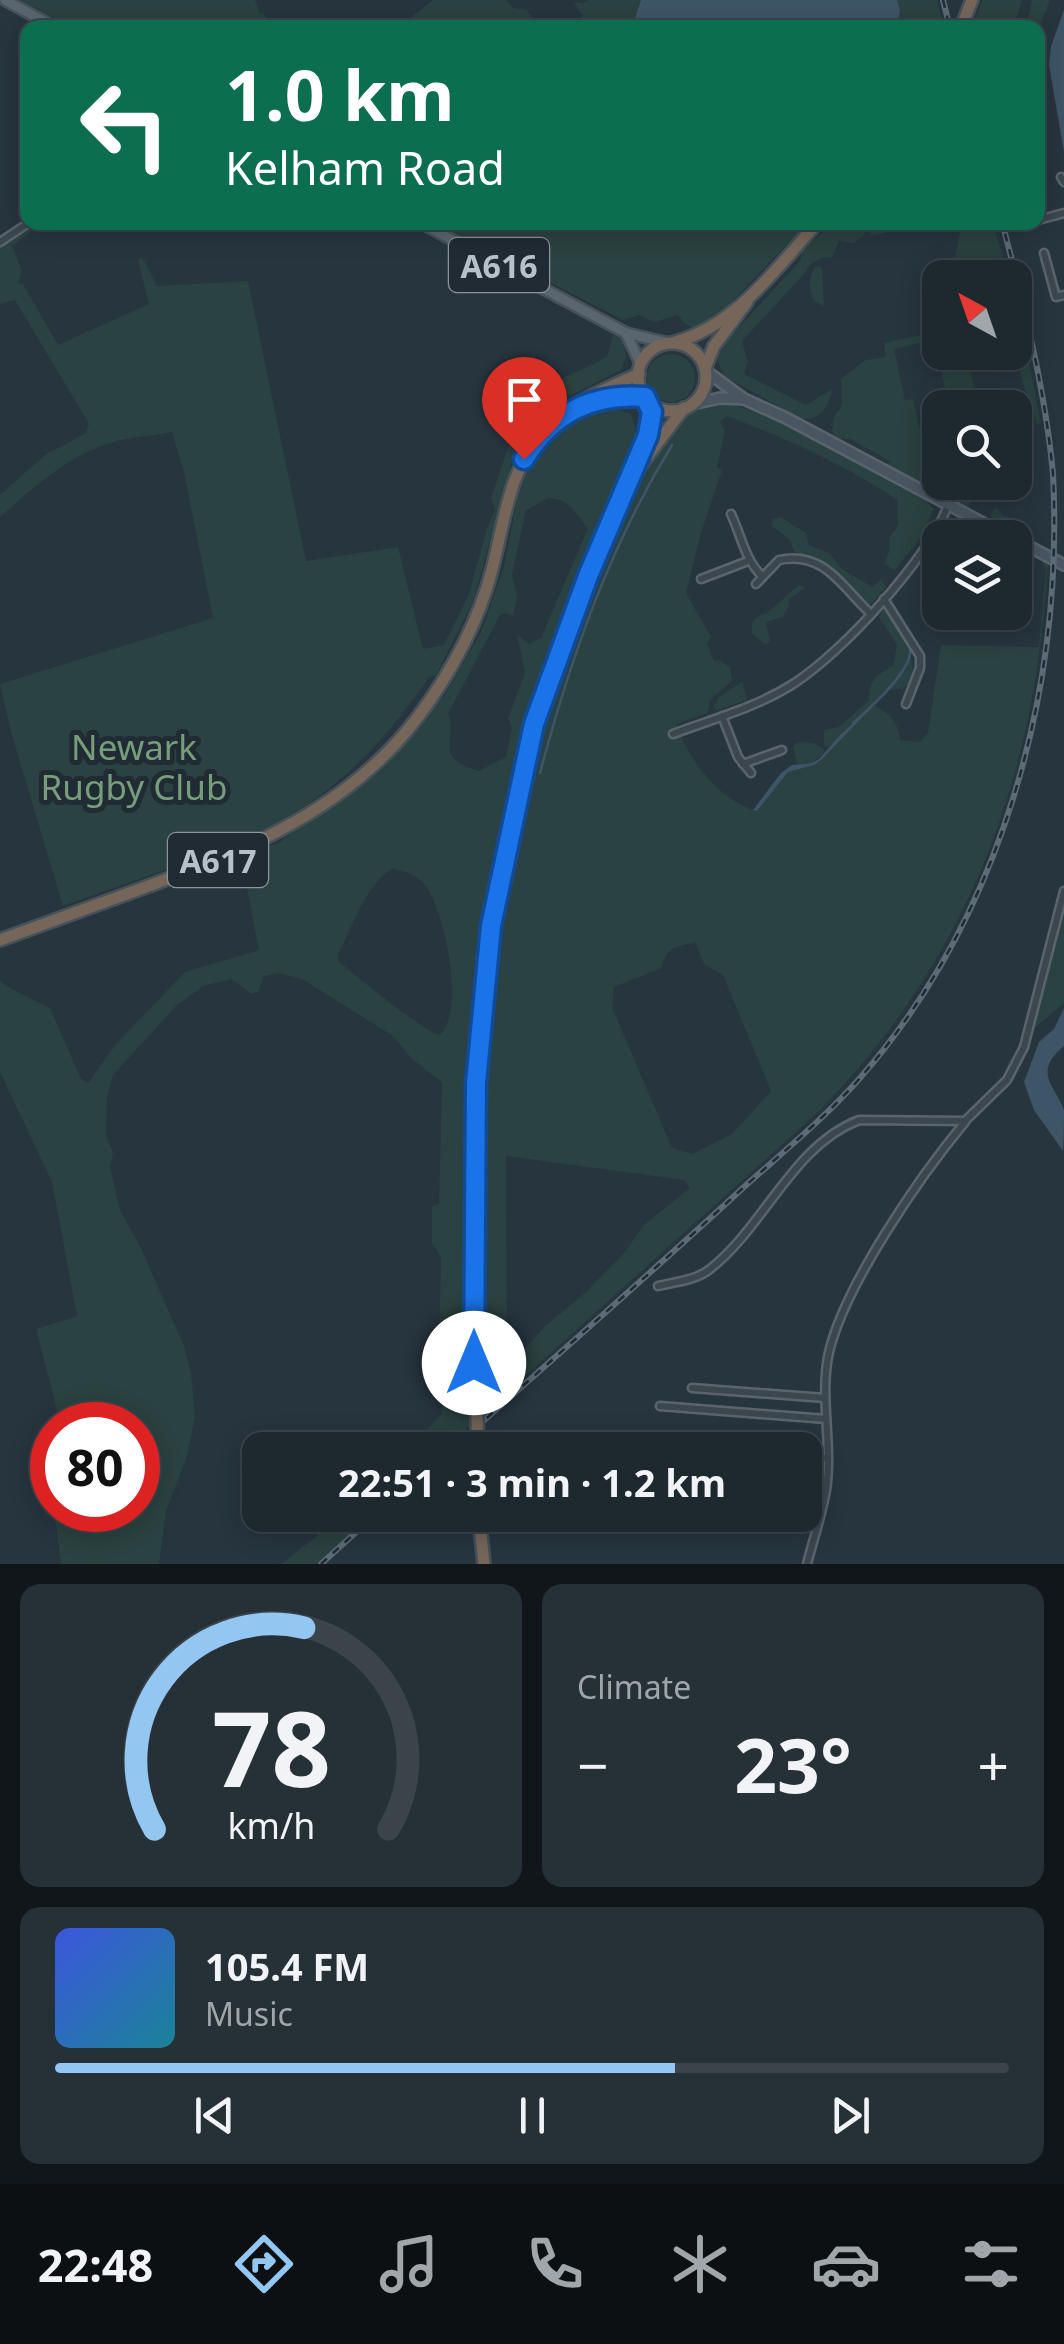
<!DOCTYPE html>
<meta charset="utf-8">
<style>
body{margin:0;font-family:"Noto Sans",sans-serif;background:#253037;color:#f1f3f6;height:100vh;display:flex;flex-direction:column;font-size:38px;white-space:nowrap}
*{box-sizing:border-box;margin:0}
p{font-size:32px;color:#a0a6aa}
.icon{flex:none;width:55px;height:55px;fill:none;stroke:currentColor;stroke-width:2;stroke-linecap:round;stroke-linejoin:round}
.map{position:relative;height:1564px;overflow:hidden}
.sheet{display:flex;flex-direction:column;gap:20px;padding:20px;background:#10161a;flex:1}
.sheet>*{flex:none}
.banner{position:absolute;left:20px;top:20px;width:1025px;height:210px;border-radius:20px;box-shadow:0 5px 25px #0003,0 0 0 2px #3b444b;background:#0b6e4f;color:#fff;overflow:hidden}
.needle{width:65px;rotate:320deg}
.buttons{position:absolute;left:922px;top:260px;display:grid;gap:20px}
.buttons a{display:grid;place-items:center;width:110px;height:110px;border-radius:20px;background:#1d282f;box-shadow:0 5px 25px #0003,0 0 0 2px #3b444b;font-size:50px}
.speed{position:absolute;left:30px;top:1402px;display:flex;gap:20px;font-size:50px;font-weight:700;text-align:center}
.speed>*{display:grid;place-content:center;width:130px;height:130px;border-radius:50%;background:#1d282f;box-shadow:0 5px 25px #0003,0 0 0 2px #3b444b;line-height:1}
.speed .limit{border:15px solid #d22;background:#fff;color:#111}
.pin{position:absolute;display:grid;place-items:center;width:85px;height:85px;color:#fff;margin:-102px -42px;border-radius:50% 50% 50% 0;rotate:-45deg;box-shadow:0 0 10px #0007}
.pin .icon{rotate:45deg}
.me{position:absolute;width:110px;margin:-55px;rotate:0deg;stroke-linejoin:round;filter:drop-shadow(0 0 8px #0008)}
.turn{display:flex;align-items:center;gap:35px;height:210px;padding:0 40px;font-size:45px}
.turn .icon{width:130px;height:130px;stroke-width:2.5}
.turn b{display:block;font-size:70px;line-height:85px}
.big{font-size:75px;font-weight:700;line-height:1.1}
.sheet .card{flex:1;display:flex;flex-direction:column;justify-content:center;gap:15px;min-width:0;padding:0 35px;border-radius:20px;background:#253037}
.sheet .dial{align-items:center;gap:0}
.dial svg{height:260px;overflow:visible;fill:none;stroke:#3b444b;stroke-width:7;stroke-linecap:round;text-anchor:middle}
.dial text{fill:#f1f3f6;stroke:none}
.song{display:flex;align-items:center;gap:30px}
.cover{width:120px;height:120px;border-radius:15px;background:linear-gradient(135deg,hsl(230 70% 55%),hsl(190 70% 35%))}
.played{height:10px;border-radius:5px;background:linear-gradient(90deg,#94c6f2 65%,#3b444b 65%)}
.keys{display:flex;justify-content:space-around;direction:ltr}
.heat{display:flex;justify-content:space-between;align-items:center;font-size:55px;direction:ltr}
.sheet .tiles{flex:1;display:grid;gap:20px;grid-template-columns:1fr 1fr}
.card:last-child{grid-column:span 2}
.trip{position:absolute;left:242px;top:1432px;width:580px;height:100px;border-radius:20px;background:#1d282f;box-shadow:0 5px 25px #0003,0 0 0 2px #3b444b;font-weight:700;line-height:100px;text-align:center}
.tab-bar{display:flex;height:160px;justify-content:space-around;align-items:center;background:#0c1013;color:#a0a6aa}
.tab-bar .icon{width:70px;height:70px}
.tab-bar .active{color:#94c6f2}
.tab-bar b{font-size:45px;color:#f1f3f6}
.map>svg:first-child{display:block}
</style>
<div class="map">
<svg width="1064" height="1564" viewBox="0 0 1064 1564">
<rect width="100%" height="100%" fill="#27353f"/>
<g fill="#2a4241" fill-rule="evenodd">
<path d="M20,0h235l5,14 3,-1 9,14h-201z"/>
<path d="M433,0h73l7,8 14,2 5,8v8l-125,1 -3,-4z"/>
<path d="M589,0h52l-9,28 -55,-1 5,-12 -8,-13 10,1z"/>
<path d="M897,0h40l7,27 -47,1 3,-18z"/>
<path d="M982,0h40l-8,27h-42z"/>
<path d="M1032,0h18l-12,30v-2l-12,-1z"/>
<path d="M28,222l15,1 -31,23 10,25 -4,12 5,1 35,61 91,-41 -11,-44 4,-3 15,29 91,-5 58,280 92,-14 25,102 21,-4 25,-51 18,-66 8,-18 -4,-12 29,-86 17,-21 70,-34 6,-22 11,5 2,17 -5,13 -62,31 -36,41 -11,20 -39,140 -37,73 -7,2c-33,49 -72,94 -122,128 -66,43 -169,73 -244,101l-52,-174 -11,-48 213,-66 -29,-146 -12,-40c-20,4 -42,5 -62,11 -44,14 -77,45 -110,74v-22l45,-40 41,-22 3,-9 -74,-124 -15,4v-66z"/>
<path d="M435,223h373l-90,93 -25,12 -9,-5 -6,-8 -24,7 -15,-7 -16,5z"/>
<path d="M831,223h34l-1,13 -11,7 -14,-2 -7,16c-13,1 -21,3 -27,16l-63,68 6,21 -4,12 62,31 26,-16c-3,18 -11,32 -31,30l-77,-43 -7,-17 9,-18 75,-81v-7z"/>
<path d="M872,223v-1l62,1 -64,13z"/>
<path d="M962,223h31l16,54h-4l-6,-20 -22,7 -1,13h-25z"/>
<path d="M819,266l3,3 2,37 -11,-6c-4,-12 -5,-22 2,-33z"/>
<path d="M1015,312l4,1 22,110 -4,2 -16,-48z"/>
<path d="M940,331v21l19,1 2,11 8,-1 9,44h-29l-9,-44 -11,1 -5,-22 -30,7 11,51 8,-1 9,40 18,2v41c15,1 25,8 31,22l-10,5 -77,-43v-2l7,-2 -41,-23 -13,-1 -5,-6 2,-15 8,-12 -1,-26 25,-19 20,-3 -2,-14z"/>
<circle cx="671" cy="378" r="24"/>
<path d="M712,403c51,-2 163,70 213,97l9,9 -12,27 -28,35 -10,-8 6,-13 -1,-12 9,-13 -1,-25c-53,-36 -110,-61 -170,-84l-7,6 5,8 -8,37 5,3 -21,63 -15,60 25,44 -4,7 7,17 5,-1 11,7 2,14 -22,19 -2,13 -32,11c13,37 43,76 81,87l31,-39 26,-7 54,-55 -40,38 -4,-2v-16l15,-3 30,-27c-1,-19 8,-26 24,-34l4,-21 -18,-28 6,-10 24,37 4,25 -3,14 -8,6 -17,1 -13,15c17,7 26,16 28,35l20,2 8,-9 13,-88 98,2 7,-79 -4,-3 2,-4 4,2c-12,213 -79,396 -230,549l-375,338h-36l35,-36 -3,-62 2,-95 -9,-14v-36l7,-3 3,-122 -29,-22 -20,-24 -91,-57 -23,-6 -15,3 -6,16 -7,2 -19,-15 -29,7 -27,20 -63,69 -6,22 -1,39 7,16 -3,15 10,43 20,36 44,100 7,26 4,45 -9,42 -20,52 -7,53h-98l-7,-54h84v-85h-77l-25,-96 41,-13 -25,-134 -52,-110v-92l5,6 45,22 31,71 7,4 29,-40 68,-71 74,-22 -18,-93 39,-15 92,-68 4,1 45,-48 5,-14 19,-18 36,-63 23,-66 17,-87 12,-21 15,-19 33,-23 29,-8 19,5c13,18 4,39 -5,58h17c18,-27 39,-57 71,-68zM548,498c23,1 26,15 40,30l-47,110 -13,6 -11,-10 8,39 -17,45 4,10 -6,29 -27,14c-49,-14 -20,-32 -31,-57l53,-101 12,2 4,-18 -5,-23 14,-64zM392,869c12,2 26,6 34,17 18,26 41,126 13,149 -16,-4 -84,-60 -101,-74v-7c15,-27 27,-69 54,-85zM695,942l9,22 19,11 48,116 -39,43 -40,20 -20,-6 -60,-141 2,-20 47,-19c8,-23 11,-19 34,-26zM506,1156l178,24 6,8 -46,37 -19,27 -41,42 -39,32 -60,68v-9l13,-14 9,-19z"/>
<path d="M996,507l7,9 17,4 10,15 -6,3c-15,-4 -29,-8 -33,-24z"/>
<path d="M781,517l25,16 3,12 20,8 12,15 31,19 9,-8 5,8 -15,17 -6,2 -18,-26 -35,-23 -17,-4 -6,-14 -17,-13 1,-7z"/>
<path d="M800,584l5,4 -17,12 1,5 -6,12 -17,5 4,20 -5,2 -14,-11 2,-12 8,-7h5z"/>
<path d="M742,682l5,18 -30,10 -4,-3 6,-10z"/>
<path d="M798,742l16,1 12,8 -14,12 -15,1 -4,-17z"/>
<path d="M1064,910v93l-34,29z"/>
<path d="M336,1515h35l-55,49h-35l42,-33z"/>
</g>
<g fill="#3e5567">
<path d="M641,0h256l3,10 -3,17h-265z"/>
<path d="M1064,10v142l-15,-87 2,-19z"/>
<path d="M874,705l-52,54 -8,6 -26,7 -31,39 -4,-1 28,-37 11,-8 20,-2 7,-4 22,-25z"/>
<path d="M1064,1008v38c-32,27 -9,39 0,64 0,11 0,30 -1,41l-29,-41 -10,-28 15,-40 15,-13z"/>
</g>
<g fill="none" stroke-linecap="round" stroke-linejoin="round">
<g stroke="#3e5567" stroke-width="2.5">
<path d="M853,723c16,-14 62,-54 57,-76 -4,-14 -18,-29 -26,-41"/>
<path d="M540,773c31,-116 69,-225 132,-328"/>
</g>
<g stroke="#59646d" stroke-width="11">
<g id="street">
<path d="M1061,177l3,5"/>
<path d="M1038,220l26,-7"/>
<path d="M0,242l30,-20"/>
<path d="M1044,253l12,44 8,-2"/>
<path d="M731,514c10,21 14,46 31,62"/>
<path d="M701,579l47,-18"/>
<path d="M756,584l23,-24c45,-10 64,28 90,52"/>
<path d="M884,599l36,57v12l-14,36"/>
<path d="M722,716l16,41 13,16"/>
<path d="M673,734c40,-15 84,-27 120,-50 49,-31 135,-125 155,-179"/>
<path d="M743,764l39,-14"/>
<path d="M658,1286c17,-4 39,-6 52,-17 55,-43 82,-123 149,-149l106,1 42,-41 17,-33 40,-156"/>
<path d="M692,1388l133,10"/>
<path d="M660,1406l166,13"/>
<path d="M805,1457l21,1"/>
<path d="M807,1564c6,-24 15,-49 19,-74 7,-46 -7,-93 3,-138 16,-67 91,-176 136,-230"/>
</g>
</g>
<g stroke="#59646d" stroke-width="14">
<g id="secondary">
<path d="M706,371l38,28 42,19 225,120"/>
<path d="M692,404l28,-6 24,1"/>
<path d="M1015,539l49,26"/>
</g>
</g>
<g stroke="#48525b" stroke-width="14">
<g id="primary">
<path d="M5,0l51,28"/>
<path d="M419,222l207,111 42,10"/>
<path d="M626,333l15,32"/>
</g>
</g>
<g stroke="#46515a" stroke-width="16">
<g id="highway">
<path d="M961,28l11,-28"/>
<path d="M675,342c61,-16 103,-76 143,-120"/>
<circle cx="672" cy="377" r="34"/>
<path d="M705,368l9,-22 33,-44"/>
<path d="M576,407l39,-11 30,1"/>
<path d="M641,465l43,-57"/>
<path d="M0,940c45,-16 90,-33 135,-49 101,-37 200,-75 271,-159 34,-41 65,-94 81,-145 17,-52 17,-112 56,-155 27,-29 60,-42 96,-58"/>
<path d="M476,1387c-4,-42 -2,-85 -3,-128 -3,-213 18,-409 88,-610 13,-36 26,-71 41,-106 15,-36 55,-104 48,-141"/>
<path d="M479,1515l5,49"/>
</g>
</g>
<use href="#street" stroke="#3b464f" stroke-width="6"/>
<use href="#secondary" stroke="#495662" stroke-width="9"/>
<use href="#primary" stroke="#59666f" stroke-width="9"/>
<use href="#highway" stroke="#756659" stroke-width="11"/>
<g stroke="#5d6b76" stroke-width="6">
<g id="rail">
<path d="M943,0l7,28"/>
<path d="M451,1450c98,-88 197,-174 293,-263 39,-35 81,-69 116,-109 142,-162 204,-389 193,-604 -8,-86 -29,-168 -51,-252"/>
<path d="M321,1564l54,-49"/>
</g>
</g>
<use href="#rail" stroke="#202b34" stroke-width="2.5" stroke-dasharray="8" stroke-linecap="butt"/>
<g stroke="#46515a" stroke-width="16" stroke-linecap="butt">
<path id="highway-bridge" d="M476,1387l2,63"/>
</g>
<use href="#highway-bridge" stroke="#756659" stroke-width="11"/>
</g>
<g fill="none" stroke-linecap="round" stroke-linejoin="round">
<g stroke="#114b97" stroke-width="25">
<path id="route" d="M474,1363l2,-280 15,-157 43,-202 54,-148 60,-141 4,-23 -7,-15c-53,-4 -93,16 -121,62"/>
</g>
<use href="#route" stroke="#1a73e8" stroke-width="18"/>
</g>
<g text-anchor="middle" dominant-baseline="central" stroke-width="10" stroke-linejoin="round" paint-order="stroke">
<g fill="#202b34" stroke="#8a949d" stroke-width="2.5">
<rect x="449" y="238" width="100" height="54" rx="8"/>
<rect x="168" y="833" width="100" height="54" rx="8"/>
</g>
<g font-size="32" font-weight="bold" fill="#b8c1ca">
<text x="499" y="265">A616</text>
<text x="218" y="860">A617</text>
</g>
<g font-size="35" fill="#779e7b" stroke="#202b34">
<text x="134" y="746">Newark<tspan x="134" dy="40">Rugby Club</tspan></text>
</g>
</g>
</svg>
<div class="buttons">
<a><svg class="needle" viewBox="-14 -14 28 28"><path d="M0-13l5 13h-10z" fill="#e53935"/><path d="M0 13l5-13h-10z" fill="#a0a6aa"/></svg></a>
<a><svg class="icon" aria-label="search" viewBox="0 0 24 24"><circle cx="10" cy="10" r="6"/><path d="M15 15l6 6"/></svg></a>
<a><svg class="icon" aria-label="layers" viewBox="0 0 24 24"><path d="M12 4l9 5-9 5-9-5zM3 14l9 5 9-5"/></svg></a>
</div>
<div class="speed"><div class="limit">80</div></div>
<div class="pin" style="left:524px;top:459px;background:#d93025"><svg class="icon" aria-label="arrive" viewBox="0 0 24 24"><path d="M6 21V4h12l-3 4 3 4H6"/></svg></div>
<svg class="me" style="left:474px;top:1363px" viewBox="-20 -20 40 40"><circle r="19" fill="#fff"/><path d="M0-13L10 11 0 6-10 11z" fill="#1a73e8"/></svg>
<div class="trip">22:51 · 3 min · 1.2 km</div>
<div class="banner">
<div class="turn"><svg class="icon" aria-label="left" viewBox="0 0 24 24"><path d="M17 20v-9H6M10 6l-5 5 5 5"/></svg><div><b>1.0 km</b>Kelham Road</div></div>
</div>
</div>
<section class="sheet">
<div class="tiles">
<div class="card dial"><svg viewBox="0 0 100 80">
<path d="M14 69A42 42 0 1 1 86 69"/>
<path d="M14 69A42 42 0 0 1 60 7" stroke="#94c6f2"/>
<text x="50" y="56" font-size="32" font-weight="700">78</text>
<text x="50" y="72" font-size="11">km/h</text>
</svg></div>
<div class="card"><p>Climate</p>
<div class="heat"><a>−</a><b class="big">23°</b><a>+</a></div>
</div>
<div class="card">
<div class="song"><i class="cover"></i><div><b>105.4 FM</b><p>Music</p></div></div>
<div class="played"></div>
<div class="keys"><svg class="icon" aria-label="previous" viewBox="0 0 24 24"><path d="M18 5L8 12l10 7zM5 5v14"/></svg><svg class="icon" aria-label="pause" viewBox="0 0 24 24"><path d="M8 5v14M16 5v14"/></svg><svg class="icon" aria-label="next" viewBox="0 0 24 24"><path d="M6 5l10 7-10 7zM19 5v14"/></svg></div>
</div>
</div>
</section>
<nav class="tab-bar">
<b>22:48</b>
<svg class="icon active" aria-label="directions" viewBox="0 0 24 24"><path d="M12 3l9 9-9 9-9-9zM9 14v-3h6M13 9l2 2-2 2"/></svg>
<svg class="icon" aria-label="music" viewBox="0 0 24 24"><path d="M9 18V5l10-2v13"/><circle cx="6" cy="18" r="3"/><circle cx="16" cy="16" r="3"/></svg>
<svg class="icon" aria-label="phone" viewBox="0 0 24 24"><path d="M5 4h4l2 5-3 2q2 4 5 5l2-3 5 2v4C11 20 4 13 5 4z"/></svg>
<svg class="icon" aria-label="climate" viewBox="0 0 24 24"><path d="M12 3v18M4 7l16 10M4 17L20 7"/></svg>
<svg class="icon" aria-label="car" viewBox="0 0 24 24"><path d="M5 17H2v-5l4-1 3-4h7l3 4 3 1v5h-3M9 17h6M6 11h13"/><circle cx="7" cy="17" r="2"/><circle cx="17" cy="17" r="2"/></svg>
<svg class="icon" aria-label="filters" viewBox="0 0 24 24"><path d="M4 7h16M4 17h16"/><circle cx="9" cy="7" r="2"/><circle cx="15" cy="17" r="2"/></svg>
</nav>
